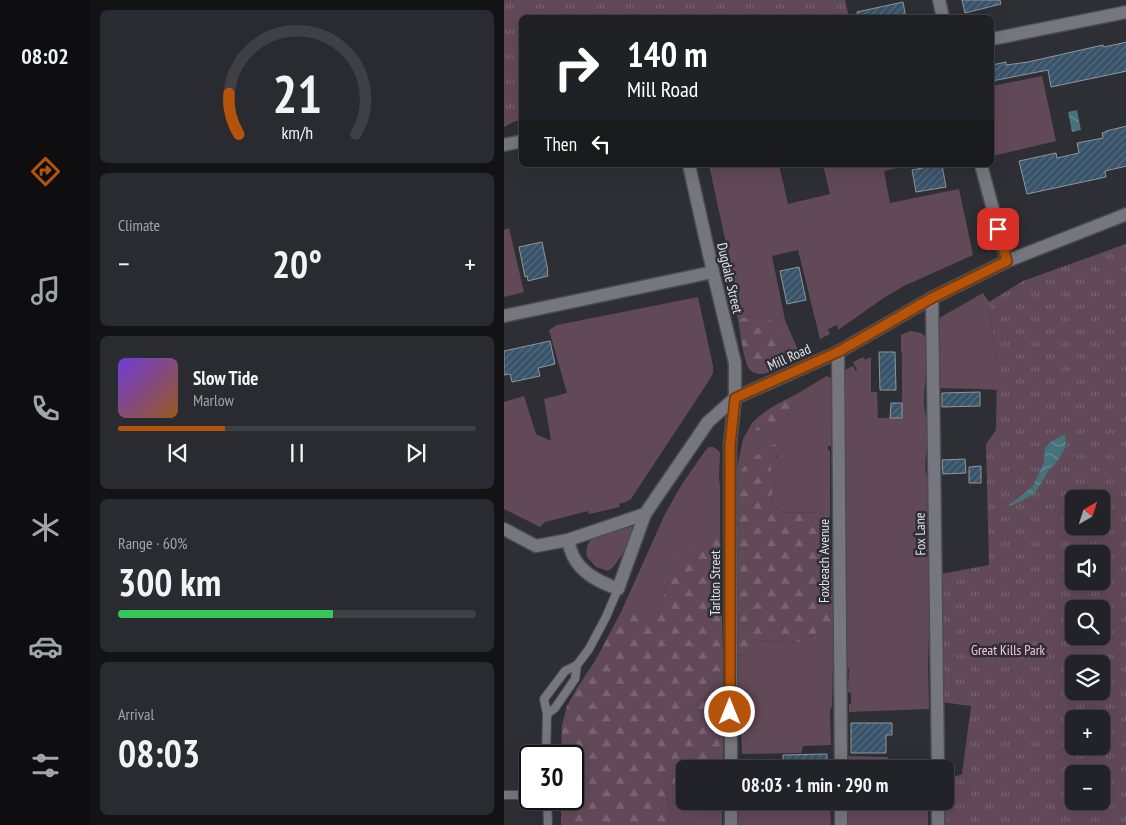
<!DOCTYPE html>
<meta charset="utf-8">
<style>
body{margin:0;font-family:"PT Sans Narrow",sans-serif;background:#2a2b30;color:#f1f3f6;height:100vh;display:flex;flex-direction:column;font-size:19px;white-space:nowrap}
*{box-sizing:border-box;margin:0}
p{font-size:16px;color:#a2a4a8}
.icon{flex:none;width:28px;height:28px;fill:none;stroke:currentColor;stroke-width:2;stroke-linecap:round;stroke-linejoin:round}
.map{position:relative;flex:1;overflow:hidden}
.drawer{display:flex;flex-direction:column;gap:10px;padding:10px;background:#131316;width:414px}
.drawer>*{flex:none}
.guide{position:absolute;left:15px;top:15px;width:475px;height:152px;border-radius:8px;box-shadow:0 5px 20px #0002,0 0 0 1px #3f4045;background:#202124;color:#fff;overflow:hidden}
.needle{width:32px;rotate:39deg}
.buttons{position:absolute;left:561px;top:490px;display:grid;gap:10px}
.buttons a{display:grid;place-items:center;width:45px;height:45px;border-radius:8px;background:#222328;box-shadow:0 5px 20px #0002,0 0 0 1px #3f4045;font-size:25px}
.speed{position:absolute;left:15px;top:745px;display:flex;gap:10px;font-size:25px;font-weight:700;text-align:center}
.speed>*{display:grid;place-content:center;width:65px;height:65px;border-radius:50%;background:#222328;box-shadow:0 5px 20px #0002,0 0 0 1px #3f4045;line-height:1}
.speed .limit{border:2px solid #111;border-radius:8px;background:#fff;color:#111}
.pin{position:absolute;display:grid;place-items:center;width:42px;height:42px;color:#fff;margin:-21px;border-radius:10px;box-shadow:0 2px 8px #0006}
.me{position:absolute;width:55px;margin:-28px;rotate:0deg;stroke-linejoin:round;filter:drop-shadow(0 0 4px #0008)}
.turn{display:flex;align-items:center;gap:18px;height:105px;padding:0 25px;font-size:22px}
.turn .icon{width:65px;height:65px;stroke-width:2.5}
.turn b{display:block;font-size:35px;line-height:42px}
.then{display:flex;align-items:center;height:48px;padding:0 25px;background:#0003;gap:10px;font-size:19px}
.big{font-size:38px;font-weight:700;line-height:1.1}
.drawer .card{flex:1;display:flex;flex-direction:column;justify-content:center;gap:8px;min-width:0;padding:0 18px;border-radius:8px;background:#2a2b30}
.drawer .dial{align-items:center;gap:0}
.dial svg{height:130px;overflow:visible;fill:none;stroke:#3f4045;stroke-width:7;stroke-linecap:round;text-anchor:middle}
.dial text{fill:#f1f3f6;stroke:none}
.song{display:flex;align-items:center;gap:15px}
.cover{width:60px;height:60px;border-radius:8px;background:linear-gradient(135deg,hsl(260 70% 55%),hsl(30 70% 35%))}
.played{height:5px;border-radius:2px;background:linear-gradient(90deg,#b45309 30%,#3f4045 30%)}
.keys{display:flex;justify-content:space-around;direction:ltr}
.heat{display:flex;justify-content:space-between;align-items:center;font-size:28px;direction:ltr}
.charge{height:8px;border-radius:4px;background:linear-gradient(90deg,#34c759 60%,#3f4045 0)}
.trip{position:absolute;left:172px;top:760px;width:278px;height:50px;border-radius:8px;background:#222328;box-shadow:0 5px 20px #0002,0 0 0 1px #3f4045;font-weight:700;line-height:50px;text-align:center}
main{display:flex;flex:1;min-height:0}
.dock{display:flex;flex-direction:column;width:90px;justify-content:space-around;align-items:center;background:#0e0e10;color:#a2a4a8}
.dock .icon{width:35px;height:35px}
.dock .active{color:#b45309}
.dock b{font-size:22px;color:#f1f3f6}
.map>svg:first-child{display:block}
</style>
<main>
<nav class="dock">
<b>08:02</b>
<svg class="icon active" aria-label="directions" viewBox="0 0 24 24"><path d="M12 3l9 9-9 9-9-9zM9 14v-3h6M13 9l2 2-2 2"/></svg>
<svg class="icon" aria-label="music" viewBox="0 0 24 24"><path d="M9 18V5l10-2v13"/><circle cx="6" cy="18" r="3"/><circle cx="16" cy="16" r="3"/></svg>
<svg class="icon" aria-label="phone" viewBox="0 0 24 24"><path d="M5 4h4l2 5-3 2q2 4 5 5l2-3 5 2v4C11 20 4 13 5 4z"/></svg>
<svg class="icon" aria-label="climate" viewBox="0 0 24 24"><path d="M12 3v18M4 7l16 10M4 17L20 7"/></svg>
<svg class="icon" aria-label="car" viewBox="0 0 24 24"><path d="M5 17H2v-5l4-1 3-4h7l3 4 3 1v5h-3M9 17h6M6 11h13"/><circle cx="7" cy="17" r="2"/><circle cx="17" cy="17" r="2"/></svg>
<svg class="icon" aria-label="filters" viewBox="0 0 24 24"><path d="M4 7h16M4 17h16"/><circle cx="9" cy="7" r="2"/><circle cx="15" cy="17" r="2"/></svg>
</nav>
<section class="drawer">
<div class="card dial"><svg viewBox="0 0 100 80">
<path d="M14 69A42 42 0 1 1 86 69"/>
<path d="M14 69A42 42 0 0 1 8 44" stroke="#b45309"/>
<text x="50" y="56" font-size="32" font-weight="700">21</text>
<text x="50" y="72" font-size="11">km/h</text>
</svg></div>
<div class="card"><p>Climate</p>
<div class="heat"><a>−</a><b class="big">20°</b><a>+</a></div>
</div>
<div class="card">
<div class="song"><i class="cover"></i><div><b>Slow Tide</b><p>Marlow</p></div></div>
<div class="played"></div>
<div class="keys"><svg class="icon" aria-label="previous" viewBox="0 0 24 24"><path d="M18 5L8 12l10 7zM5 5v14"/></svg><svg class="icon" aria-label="pause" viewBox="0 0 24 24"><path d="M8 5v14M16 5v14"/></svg><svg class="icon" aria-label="next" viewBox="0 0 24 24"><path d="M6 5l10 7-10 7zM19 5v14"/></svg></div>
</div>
<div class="card"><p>Range · 60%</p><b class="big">300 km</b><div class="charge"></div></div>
<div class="card"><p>Arrival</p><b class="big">08:03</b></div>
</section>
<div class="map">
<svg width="623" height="825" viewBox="0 0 623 825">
<defs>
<pattern id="forest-firs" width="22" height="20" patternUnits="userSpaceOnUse" patternTransform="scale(1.25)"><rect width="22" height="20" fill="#624958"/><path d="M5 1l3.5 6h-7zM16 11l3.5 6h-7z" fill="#786370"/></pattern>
<pattern id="park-tufts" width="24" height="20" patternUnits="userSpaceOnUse" patternTransform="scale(1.25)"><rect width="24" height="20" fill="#624958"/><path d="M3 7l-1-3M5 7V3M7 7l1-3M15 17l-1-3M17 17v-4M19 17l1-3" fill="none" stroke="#786370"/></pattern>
<pattern id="water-waves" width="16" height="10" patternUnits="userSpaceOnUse" patternTransform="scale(1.25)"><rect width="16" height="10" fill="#45727b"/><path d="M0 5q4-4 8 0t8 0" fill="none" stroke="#688d94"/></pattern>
<pattern id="building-hatch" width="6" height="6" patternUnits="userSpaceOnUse" patternTransform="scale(1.25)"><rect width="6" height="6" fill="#38536a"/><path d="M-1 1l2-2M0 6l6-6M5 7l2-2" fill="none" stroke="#546c7f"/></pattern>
</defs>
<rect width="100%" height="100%" fill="#2e2f35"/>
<g fill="#624958">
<path d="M538,76l14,65 -64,15v-70z"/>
<path d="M205,165h70l9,39 42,-10 -7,-29h87l-26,6 6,32 69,-14 14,66 -69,31 -19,11 -47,33 -1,-5 -9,4 2,5 -10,5 -22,-89 -26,6 13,64 13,30 -6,3 3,7 -8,4 -3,-12 1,-6 -33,-30 -14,3 -4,-18 4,-2z"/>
<path d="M5,228l15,64 -20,5v-67z"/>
<path d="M479,293l6,9 8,63v25l-18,-1 -40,-1 -1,-68 3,-3z"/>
<path d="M194,297l15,69v7l-3,6 -79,120 -5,3 -7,2 1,3 -31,7 -1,-3 -43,11 -5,5 -36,-18v-107l20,-6 12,38 15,7 -7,-42 23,-6 -18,-63 8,-5z"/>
<path d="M406,331c6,1 14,1 17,8 2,5 1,13 1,19 -1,14 -4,28 -4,42 0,13 5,25 4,38 0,16 -6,25 0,41l4,71 -4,115 1,44 -80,3v-8h2v-11l-4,-1v-3l1,-2 1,-18 -3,-1v-226l-3,-2v-16l2,-1v-53l8,-4 3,5 1,-1 -4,-8 10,-5 2,3 6,-3v35h6l1,26h24v-65h-1v-18z"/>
<path d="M323,376l4,2v68h-3v4l2,1v68c-13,-14 -41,0 -53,-11 -3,-2 -4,-7 -6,-10l4,-19 -4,-9 1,-9 6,-5 1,-14 -31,19 -13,18 8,-40 9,-16 1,7c5,1 7,1 12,0 19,-4 26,-18 30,-35z"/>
<path d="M205,447h4l5,3 2,3 -1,25 1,9v47l-12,2 -14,8 -26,38 -6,17 -12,13h-29l44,-98 17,-30 23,-33z"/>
<path d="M125,525l5,3 -8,25c-8,3 -10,14 -18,18l-12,-4 -9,-10c-1,-6 -1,-11 3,-16 6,-8 29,-12 39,-16z"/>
<path d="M330,624l-2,82 -2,5 1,34 -28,1 -2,7 -59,1 -1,-21 -6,-1 -1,-76 12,-1 5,-3 4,-6 6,-5 10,-1 26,3 18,-9 12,-4z"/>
<path d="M345,756l39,1v12h-41v-11z"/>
<path d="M176,779h5v22h37v24h-53l1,-16 -4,-15 5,-9z"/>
<path d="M231,801l95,1 1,23h-96z"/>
<rect x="343" y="801" width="81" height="24"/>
</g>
<g fill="url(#forest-firs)">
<path d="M248,316l14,2 11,7 5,8 3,5v8l-1,7 3,11c-7,3 -18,10 -26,10 -4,0 -8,-1 -11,-4 -7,-10 -10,-39 -12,-51z"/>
<path d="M291,395c-4,17 -11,31 -30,35 -5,1 -7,1 -12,0l-1,-7c12,-13 27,-20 43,-28z"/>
<path d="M275,441l2,4c-1,7 -3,11 -9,16l-1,9 4,9 -4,19c2,3 3,8 6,10 12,11 40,-3 53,11l4,105 -7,6 -12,4 -18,9 -26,-3 -10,1 -6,5 -4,6 -5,3 -12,1 1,-177 13,-18z"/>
<path d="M216,534l3,122v107l-9,6h-29v10c-10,1 -15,7 -19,15l4,15 -1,16h-108v-26h12v-43h-12l1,-31 5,-19 10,-18 18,-27 26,-49h29l12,-13 6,-17 12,-26 14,-12 14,-8z"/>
</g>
<g fill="url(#park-tufts)" fill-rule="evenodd">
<path d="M0,0h341l4,17 -327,1 -1,102 -8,2 -9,5z"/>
<path d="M622,244v581h-182l1,-45 17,-6 9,-68 -30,-4v-128l48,-9 -3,-121 10,-14 1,-65 -8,-63 34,-21zM570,499h28v27h-28zM570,554h28v27h-28zM570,609h28v27h-28zM570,664h28v27h-28zM570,719h28v27h-28zM570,774h28v27h-28z"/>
</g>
<g fill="url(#water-waves)">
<path d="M573,110l4,20 -9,2 -4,-20z"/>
<path d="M561,434l1,13 -10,16 -7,7 -14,23 -13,8 -16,6 18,-13 10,-10 10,-22 1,-14 4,-5z"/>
</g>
<g fill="url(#building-hatch)" stroke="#90969b">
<path d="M458,0h38l1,4 -36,9z"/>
<path d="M399,2l3,16h-48l-1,-6z"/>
<path d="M623,42v29l-76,16 -3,-17 -56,11v-16l14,-3v3l22,-3 75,-17 1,2z"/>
<path d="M623,126v40l-22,5 1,6 -79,17 -8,-33 37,-8 1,5 22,-5 -2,-10 26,-5 -1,-5 4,-1v-1z"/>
<path d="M433,165h5l4,22 -30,5 -4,-22z"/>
<path d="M38,242l6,29h-1l1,5 -20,5 -1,-5 -2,1 -6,-30z"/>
<path d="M295,267l7,33 -19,4 -7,-33z"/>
<path d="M46,341l5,23 -17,4 2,8 -28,6 -2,-8 -6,1v-24z"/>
<path d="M375,352h16l1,38h-16z"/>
<path d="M476,392v14l-38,1v-14z"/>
<path d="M387,403h11v15h-12z"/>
<path d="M461,459l1,14 -23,1 -1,-14z"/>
<path d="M477,466v17h-12v-16z"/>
<path d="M347,723h41v12h-6v18h-35z"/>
<path d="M323,754v14l-43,1 -1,-14z"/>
</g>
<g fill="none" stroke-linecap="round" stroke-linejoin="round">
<g stroke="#4b4c51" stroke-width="10">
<g id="service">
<path d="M43,714l8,-6 20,-29 2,-14"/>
<path d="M42,756l1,-42 -3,-15 21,-28 12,-6 12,-16 17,-32 12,-28"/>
<path d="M0,795h26"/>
<path d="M43,799l1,26"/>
</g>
</g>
<g stroke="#4b4c51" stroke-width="15">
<g id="minor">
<path d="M435,0l4,18"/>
<path d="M488,39l135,-27"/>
<path d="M0,145l18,-4"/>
<path d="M185,165l24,107 22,91v35l-5,47 1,324"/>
<path d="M477,165l26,96"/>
<path d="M428,298l6,471"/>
<path d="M0,316l209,-44"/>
<path d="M334,352l3,417"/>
<path d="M0,529l32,17 32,-6 77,-26"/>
<path d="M64,540c1,5 3,11 5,16 9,18 27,26 45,33l27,-75 63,-92 27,-24 103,-46 94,-54 75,-37 120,-47"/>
<path d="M227,801v24"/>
<path d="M337,801v24"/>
<path d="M434,801v24"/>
</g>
</g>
<use href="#service" stroke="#76777e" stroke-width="8"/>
<use href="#minor" stroke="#76777e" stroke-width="12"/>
</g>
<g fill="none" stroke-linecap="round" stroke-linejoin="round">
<g stroke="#753606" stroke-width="12">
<path id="route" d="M226,712v-267l5,-47 103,-46 94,-54 75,-37 -9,-32"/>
</g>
<use href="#route" stroke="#b45309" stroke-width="9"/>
</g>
<g text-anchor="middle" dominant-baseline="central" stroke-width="5" stroke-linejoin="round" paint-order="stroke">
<g font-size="14" fill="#e2e3e7" stroke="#2e2f35">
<text transform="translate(226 278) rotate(77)">Dugdale Street</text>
<text transform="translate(285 357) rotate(-24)">Mill Road</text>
<text transform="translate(416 534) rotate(-91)">Fox Lane</text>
<text transform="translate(320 561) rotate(-90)">Foxbeach Avenue</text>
<text transform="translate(211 583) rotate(-90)">Tarlton Street</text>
</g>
<g font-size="14" fill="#fac0e3" stroke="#2e2f35">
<text x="504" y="650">Great Kills Park</text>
</g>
</g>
</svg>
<div class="buttons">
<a><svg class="needle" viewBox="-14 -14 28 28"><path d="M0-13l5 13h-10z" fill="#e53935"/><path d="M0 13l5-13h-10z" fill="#a2a4a8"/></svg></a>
<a><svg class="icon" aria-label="sound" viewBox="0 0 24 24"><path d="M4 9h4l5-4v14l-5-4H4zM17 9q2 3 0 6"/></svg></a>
<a><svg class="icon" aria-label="search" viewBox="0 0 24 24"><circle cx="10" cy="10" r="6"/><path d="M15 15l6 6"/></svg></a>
<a><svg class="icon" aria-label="layers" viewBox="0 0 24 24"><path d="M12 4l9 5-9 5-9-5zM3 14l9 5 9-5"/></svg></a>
<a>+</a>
<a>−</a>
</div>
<div class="speed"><div class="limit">30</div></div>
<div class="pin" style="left:494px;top:229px;background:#d93025"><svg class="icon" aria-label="arrive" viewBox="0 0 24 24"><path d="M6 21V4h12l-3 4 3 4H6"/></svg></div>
<svg class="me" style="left:226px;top:712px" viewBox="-20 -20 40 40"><circle r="17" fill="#b45309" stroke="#fff" stroke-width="3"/><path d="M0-11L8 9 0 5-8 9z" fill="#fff"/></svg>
<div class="trip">08:03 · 1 min · 290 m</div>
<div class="guide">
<div class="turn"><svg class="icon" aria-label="right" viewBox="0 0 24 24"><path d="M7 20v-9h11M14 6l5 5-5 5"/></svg><div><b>140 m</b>Mill Road</div></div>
<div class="then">Then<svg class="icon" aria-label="left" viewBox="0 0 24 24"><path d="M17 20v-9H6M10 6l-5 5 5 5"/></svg></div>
</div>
</div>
</main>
